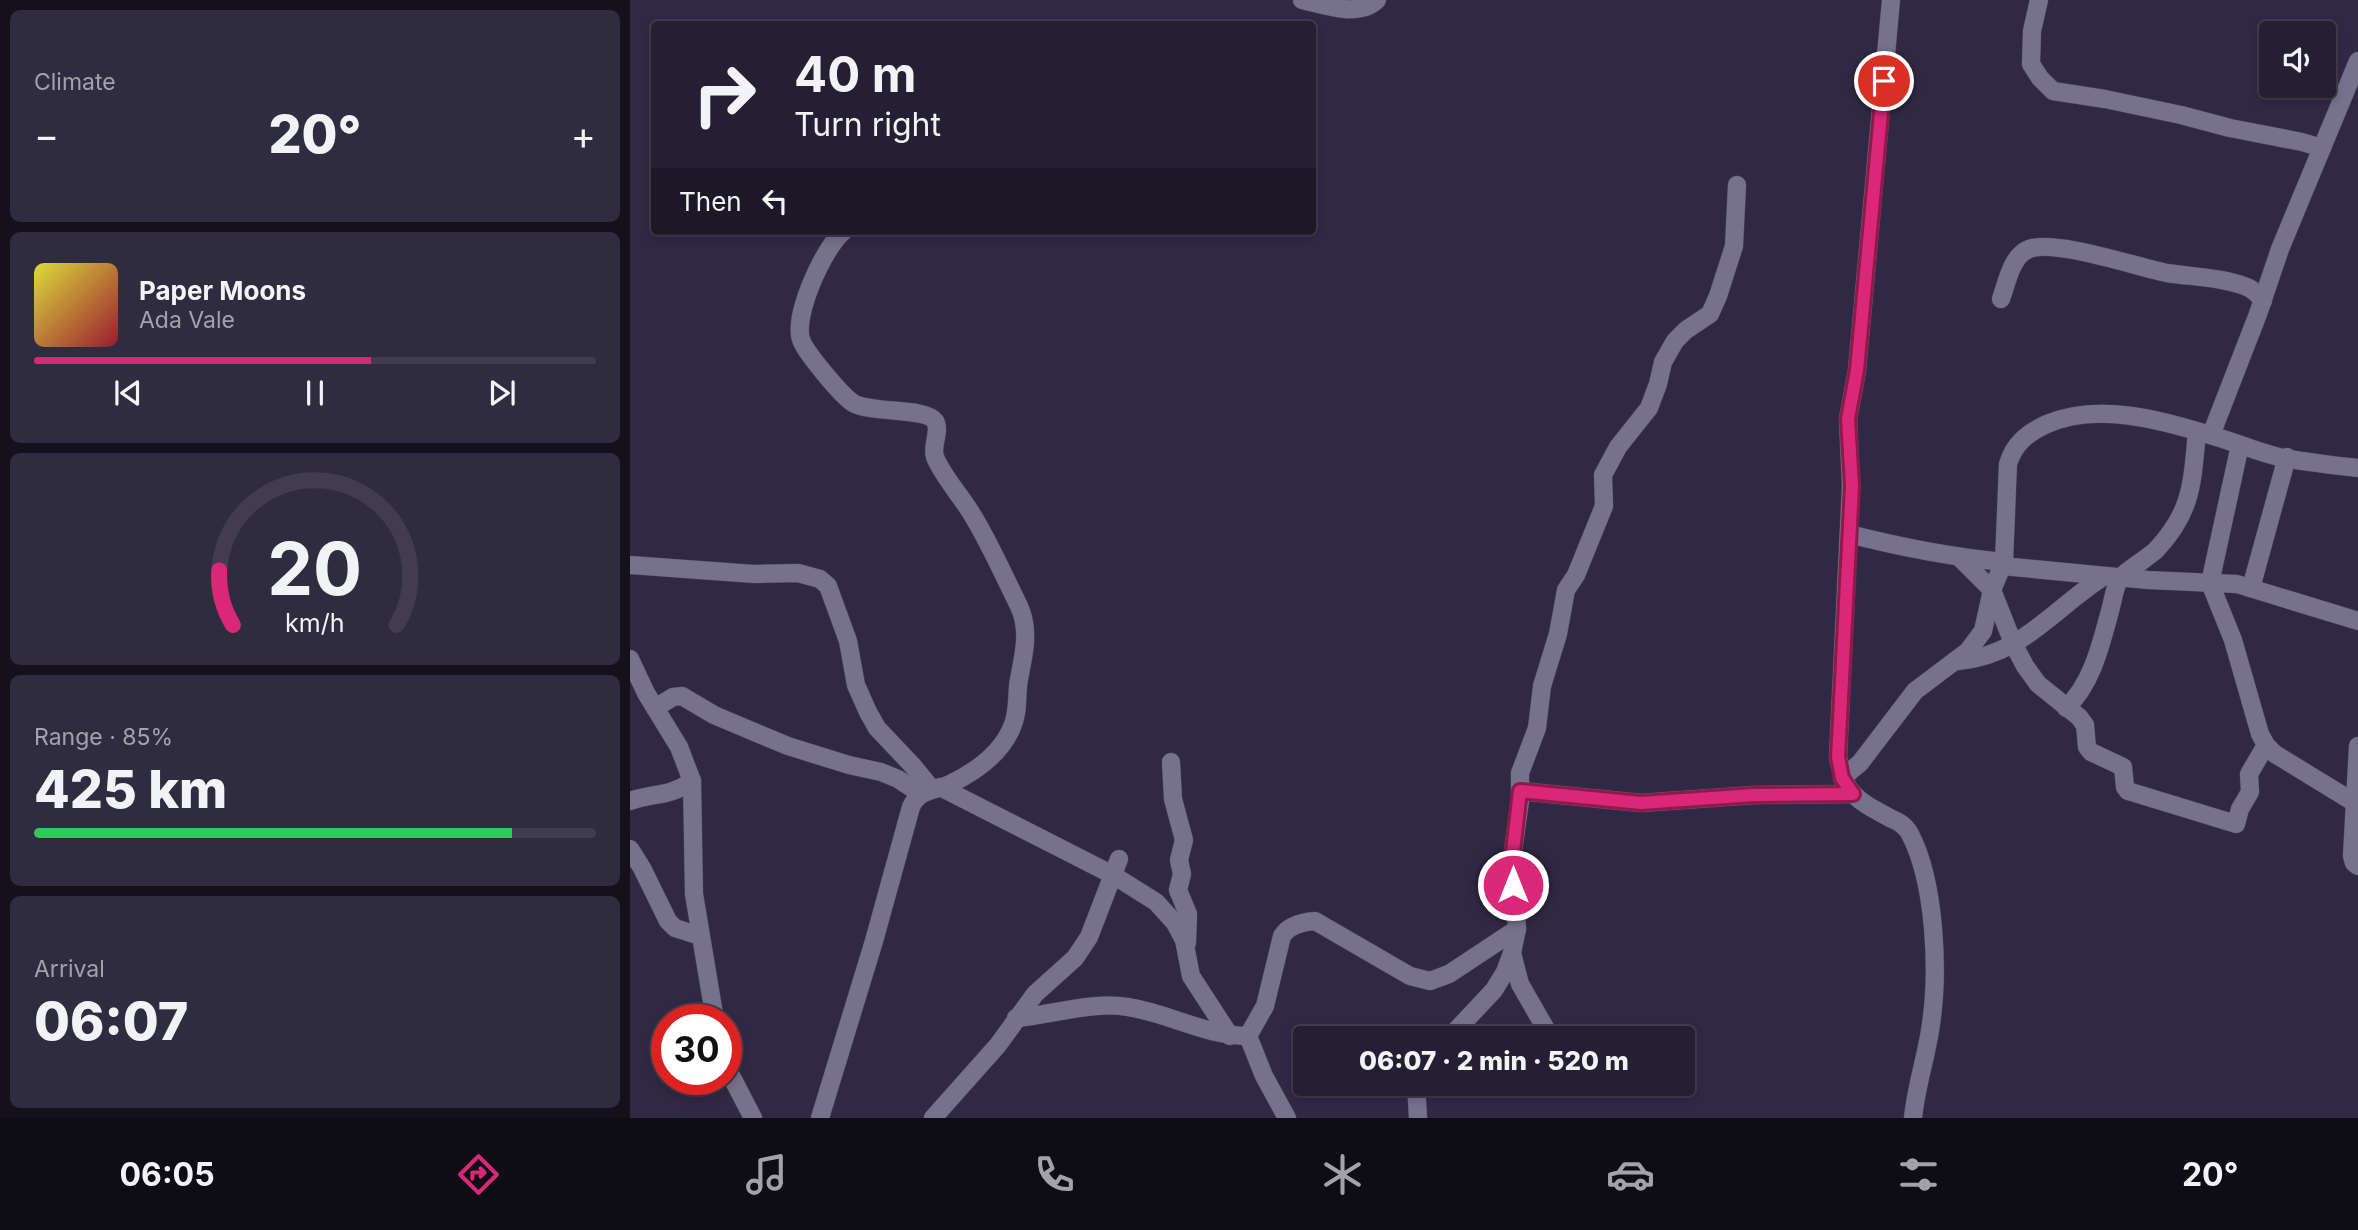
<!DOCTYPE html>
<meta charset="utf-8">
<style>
body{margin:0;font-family:Inter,sans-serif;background:#302c3f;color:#f1f3f6;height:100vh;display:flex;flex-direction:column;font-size:26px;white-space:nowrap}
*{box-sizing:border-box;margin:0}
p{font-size:23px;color:#a3a2ac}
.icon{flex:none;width:38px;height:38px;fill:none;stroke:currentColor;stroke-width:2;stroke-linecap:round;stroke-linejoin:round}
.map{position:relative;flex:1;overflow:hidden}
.panel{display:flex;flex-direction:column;gap:10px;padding:10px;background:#14111c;width:630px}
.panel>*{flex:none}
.banner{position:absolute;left:21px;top:21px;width:665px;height:214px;border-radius:7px;box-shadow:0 4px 10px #0003,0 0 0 2px #413d4e;background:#241f33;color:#f1f3f6;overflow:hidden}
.tools{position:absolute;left:1629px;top:21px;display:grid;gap:14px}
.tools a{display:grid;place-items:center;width:77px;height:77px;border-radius:7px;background:#241f33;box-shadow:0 4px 10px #0003,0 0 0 2px #413d4e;font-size:35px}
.speed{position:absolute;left:21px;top:1004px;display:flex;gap:14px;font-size:35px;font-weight:700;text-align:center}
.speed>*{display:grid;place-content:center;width:91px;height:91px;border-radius:50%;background:#241f33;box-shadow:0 4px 10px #0003,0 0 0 2px #413d4e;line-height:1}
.speed .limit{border:10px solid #d22;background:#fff;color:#111}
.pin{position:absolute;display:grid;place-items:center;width:60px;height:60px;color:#fff;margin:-30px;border:4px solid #fff;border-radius:50%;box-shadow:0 2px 7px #0007}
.me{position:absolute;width:77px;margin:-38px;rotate:0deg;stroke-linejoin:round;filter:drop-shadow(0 0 5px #0008)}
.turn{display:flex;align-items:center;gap:24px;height:147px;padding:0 28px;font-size:32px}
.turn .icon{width:91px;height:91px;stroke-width:2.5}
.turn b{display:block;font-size:49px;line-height:60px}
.then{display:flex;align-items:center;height:66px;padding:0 28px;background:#0003;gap:14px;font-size:26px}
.big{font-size:52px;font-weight:800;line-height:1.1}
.panel .tile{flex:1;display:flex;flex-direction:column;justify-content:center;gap:10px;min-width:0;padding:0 24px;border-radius:10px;background:#302c3f}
.panel .dial{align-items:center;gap:0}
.dial svg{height:182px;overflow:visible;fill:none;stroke:#413d4e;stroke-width:7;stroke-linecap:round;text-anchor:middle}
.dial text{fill:#f1f3f6;stroke:none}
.song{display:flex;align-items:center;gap:21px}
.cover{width:84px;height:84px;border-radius:10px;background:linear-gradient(135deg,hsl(60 70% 55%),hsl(350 70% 35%))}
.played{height:7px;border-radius:4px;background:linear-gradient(90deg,#db2777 60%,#413d4e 60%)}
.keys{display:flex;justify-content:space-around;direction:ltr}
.heat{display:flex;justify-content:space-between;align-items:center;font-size:38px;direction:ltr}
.charge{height:10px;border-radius:5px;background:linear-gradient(90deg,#34c759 85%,#413d4e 0)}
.trip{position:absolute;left:663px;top:1026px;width:402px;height:70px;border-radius:7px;background:#241f33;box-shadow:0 4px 10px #0003,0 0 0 2px #413d4e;font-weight:800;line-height:70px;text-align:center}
.menu{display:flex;height:112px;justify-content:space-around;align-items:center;background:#0e0c14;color:#a3a2ac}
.menu .icon{width:49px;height:49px}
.menu .selected{color:#db2777}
.menu b{font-size:32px;color:#f1f3f6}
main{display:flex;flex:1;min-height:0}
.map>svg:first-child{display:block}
</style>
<main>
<section class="panel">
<div class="tile"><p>Climate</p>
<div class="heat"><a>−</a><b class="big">20°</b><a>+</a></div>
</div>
<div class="tile">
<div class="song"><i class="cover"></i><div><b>Paper Moons</b><p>Ada Vale</p></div></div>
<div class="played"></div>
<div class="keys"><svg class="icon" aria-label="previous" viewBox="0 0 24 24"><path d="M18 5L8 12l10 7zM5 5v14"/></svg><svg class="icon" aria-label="pause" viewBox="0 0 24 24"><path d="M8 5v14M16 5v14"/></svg><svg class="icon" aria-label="next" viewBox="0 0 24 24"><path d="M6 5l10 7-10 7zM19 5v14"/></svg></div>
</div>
<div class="tile dial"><svg viewBox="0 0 100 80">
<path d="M14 69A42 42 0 1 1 86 69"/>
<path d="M14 69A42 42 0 0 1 8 45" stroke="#db2777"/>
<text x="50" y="56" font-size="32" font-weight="700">20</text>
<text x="50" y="72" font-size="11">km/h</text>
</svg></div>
<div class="tile"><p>Range · 85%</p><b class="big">425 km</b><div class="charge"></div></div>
<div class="tile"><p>Arrival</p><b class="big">06:07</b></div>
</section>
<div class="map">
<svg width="1728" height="1118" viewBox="0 0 1728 1118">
<rect width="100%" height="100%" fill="#302944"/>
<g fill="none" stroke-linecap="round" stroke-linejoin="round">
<g stroke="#4c455f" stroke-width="19">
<g id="minor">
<path d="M672,0c22,5 57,18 75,0"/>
<path d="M1261,0l-34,370 -9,49 3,67 -13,271c7,38 19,43 52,61 9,4 15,7 20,16 25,48 29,136 21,190 -4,31 -15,62 -18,94"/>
<path d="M1409,0l-7,31 -1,33 9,14 13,13 52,8 76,16 49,13 72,14 20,6"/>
<path d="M1371,299c6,-16 10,-43 28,-50 26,-10 108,18 138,24 25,4 55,4 80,14 7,3 11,7 16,14"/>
<path d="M1581,435l47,-121 22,-65 78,-188"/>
<path d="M1610,445l-30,138 23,57 27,94 6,11 9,9 80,49"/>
<path d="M1219,534c51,13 102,23 155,28"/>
<path d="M1330,558l32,32 21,53 12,23 13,18 41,33 6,8 2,22 4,5 32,15 2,20 3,4 108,33 4,-15 10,-17 -1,-18 17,-29"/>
<path d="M0,565l124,9 44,-1 22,6 8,7 20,55 8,44 12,27 9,16 36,38 18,22"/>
<path d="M1372,566l146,14 89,4 121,37"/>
<path d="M1621,588l36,-131"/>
<path d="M0,659l16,34 33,54 13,34 2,113 21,126"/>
<path d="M1328,661c63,-5 95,-52 145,-84"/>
<path d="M25,708l18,-11 9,-1 32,19 45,19 29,12 61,19 32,7 17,7 23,15"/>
<path d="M1436,708c26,-24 35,-64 44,-97 3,-10 4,-22 9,-31 3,-7 29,-22 37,-30 37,-39 36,-68 41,-118"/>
<path d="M1728,746l-6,110 2,7 4,3"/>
<path d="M541,762l2,37 11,41 -5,20 3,14 -4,16 10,24 -1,29"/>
<path d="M1212,778l18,-15 55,-72 53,-40 15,-20 9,-41 12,-28 4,-98c6,-20 19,-31 39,-40 51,-22 115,-4 166,12 22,6 44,16 66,21 26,5 53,8 79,11"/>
<path d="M310,787l173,88 43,27 19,21 9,17 7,36 39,60"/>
<path d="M890,791l121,12 113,-8 99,-1"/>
<path d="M0,801c25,-9 38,-3 62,-20"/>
<path d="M0,849l12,19 26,53 7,7 25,8"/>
<path d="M882,953l8,31 31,54"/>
<path d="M386,1018c36,-3 76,-17 112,-11 43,7 75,28 120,29l17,-30 17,-70c7,-11 21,-14 33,-15l95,55 20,5 19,-7 68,-45"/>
<path d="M618,1036l16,40 23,42"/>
<path d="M819,1038l45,-48 11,-18 7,-19 5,-24 -4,-78 7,-50v-28l17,-45 5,-42 16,-52 8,-44 10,-15 28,-69 -1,-31 15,-28 31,-39 9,-24 5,-22 12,-21 11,-11 24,-16 8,-18 16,-50 3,-61"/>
<path d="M96,1066l27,52"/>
<path d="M786,1083l2,35"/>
<path d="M190,1118l54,-177 37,-134c8,-18 24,-16 39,-23 27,-13 51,-30 62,-57 7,-15 4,-32 7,-48 5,-25 11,-49 0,-73 -15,-30 -29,-62 -46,-90 -11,-19 -30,-39 -38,-59 -4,-11 6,-26 0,-36 -10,-14 -63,-7 -82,-18 -12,-8 -45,-48 -51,-61 -11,-23 22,-96 42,-111"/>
<path d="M303,1118l65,-73 37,-51 40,-36 14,-21 30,-78"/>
</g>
</g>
<use href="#minor" stroke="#77728b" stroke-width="18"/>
</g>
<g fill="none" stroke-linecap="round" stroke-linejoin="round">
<g stroke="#8e194d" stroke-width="18">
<path id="route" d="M883,885v-34l7,-60 121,12 113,-8 99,-1 -11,-16 -4,-21 14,-271 -4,-67 9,-49 27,-289"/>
</g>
<use href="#route" stroke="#db2777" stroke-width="12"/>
</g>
</svg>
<div class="tools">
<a><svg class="icon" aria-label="sound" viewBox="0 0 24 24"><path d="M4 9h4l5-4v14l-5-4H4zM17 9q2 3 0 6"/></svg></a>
</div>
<div class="speed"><div class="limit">30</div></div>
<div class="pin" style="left:1254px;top:81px;background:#d93025"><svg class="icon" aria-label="arrive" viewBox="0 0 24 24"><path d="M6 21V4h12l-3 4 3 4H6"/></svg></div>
<svg class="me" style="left:883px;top:885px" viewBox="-20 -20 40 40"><circle r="17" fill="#db2777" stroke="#fff" stroke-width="3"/><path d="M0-11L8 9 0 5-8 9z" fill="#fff"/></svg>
<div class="trip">06:07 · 2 min · 520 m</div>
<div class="banner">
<div class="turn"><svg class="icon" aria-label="right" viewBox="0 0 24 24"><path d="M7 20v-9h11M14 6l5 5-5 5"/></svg><div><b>40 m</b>Turn right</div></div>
<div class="then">Then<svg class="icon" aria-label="left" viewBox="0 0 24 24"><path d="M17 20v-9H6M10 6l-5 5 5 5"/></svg></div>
</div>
</div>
</main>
<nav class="menu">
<b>06:05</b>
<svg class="icon selected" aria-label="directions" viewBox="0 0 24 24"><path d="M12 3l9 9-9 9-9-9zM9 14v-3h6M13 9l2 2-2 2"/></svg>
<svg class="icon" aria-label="music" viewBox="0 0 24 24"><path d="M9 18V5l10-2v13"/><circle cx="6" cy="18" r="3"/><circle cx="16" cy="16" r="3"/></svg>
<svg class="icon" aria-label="phone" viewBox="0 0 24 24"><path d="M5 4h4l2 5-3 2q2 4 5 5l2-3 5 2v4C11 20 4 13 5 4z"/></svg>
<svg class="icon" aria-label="climate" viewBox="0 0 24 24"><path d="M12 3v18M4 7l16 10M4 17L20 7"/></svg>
<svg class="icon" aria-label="car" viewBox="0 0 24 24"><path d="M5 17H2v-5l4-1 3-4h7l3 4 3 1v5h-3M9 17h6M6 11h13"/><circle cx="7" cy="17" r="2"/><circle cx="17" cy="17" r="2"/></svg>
<svg class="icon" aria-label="filters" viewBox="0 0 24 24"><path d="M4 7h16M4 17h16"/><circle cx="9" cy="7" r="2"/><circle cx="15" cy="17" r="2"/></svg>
<b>20°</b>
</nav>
